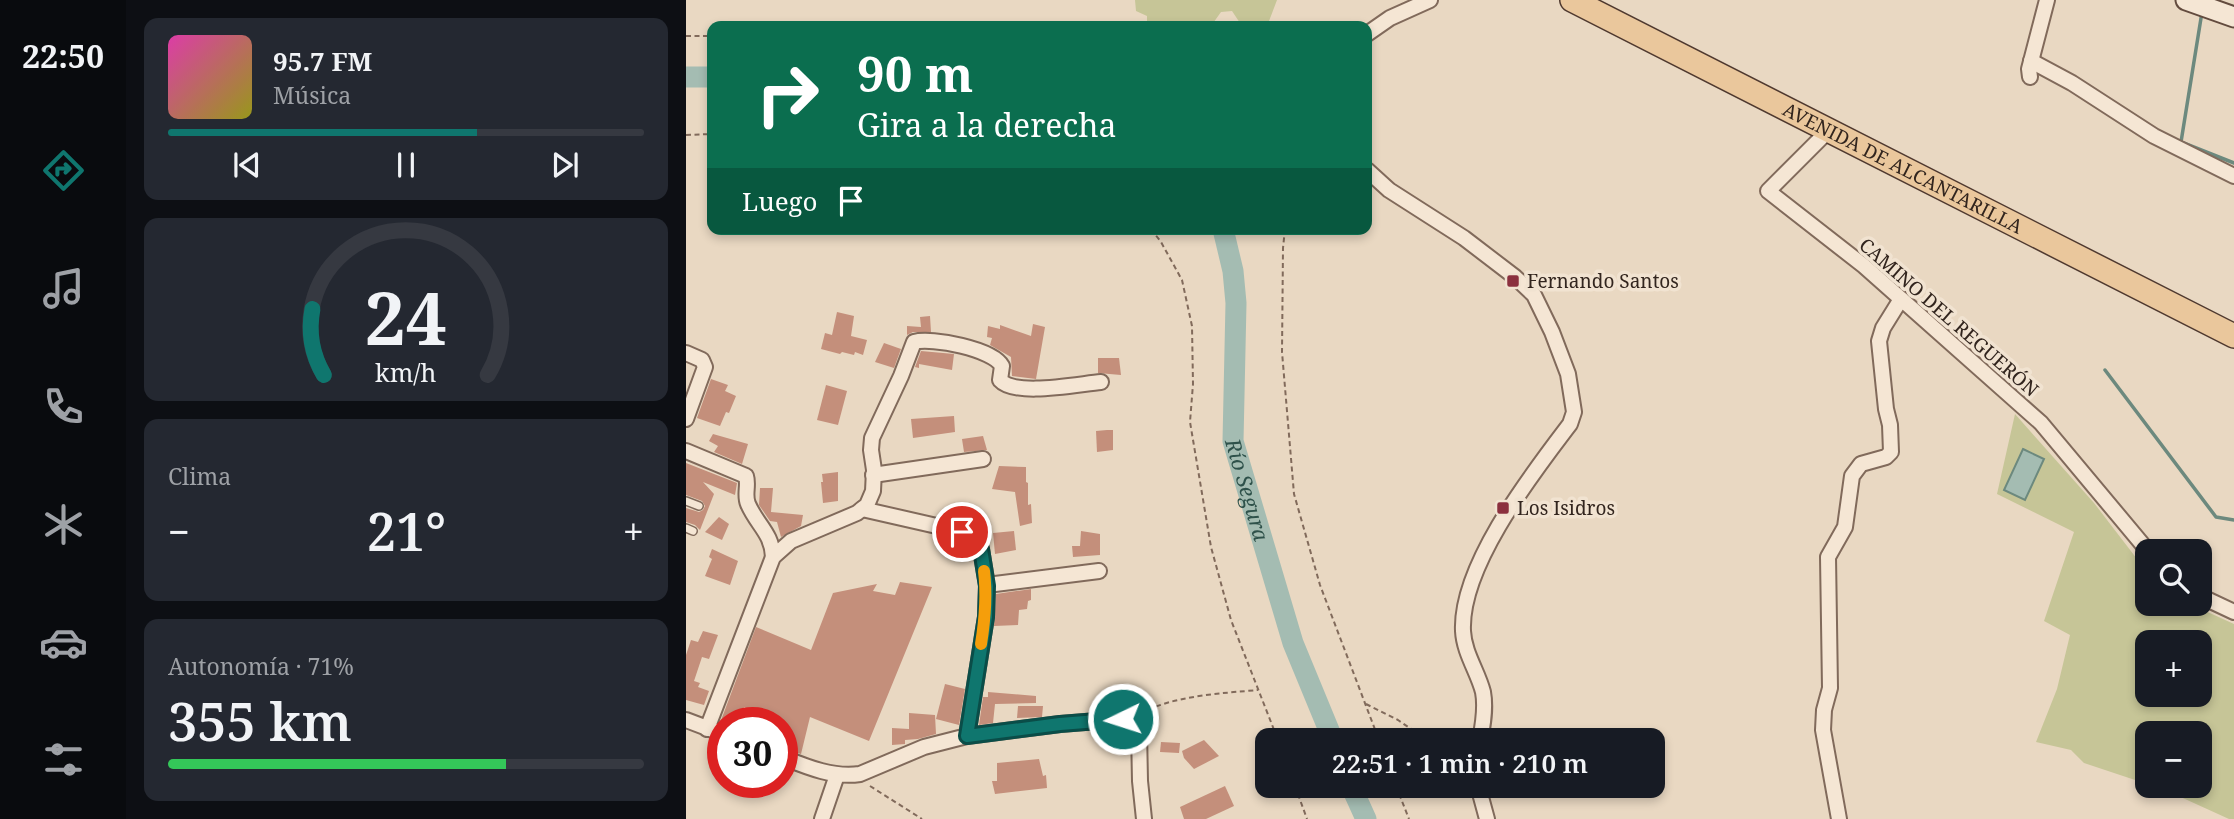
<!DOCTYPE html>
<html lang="es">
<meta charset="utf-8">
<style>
body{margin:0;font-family:"Noto Serif",serif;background:#242831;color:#f1f3f6;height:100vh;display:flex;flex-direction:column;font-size:26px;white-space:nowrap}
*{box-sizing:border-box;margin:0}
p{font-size:23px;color:#9ea1a6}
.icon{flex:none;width:38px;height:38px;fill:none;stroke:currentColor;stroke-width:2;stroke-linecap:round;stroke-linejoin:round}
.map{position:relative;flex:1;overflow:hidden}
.panel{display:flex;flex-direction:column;gap:18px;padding:18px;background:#0d0f14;width:560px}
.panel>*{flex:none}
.guide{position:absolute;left:21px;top:21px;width:665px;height:214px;border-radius:14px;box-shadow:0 4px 10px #0003;background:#0b6e4f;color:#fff;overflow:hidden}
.fabs{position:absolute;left:1449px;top:539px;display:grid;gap:14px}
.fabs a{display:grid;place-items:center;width:77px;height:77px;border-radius:14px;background:#171b24;box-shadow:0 4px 10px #0003;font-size:35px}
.speed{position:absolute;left:21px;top:707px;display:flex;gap:14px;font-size:35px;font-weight:700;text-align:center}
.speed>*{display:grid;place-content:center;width:91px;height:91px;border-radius:50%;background:#171b24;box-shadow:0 4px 10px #0003;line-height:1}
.speed .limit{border:10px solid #d22;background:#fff;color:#111}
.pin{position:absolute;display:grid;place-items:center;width:60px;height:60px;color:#fff;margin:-30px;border:4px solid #fff;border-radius:50%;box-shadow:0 2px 7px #0007}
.me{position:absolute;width:77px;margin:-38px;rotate:266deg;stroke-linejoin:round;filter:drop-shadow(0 0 5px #0008)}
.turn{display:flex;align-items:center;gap:24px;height:147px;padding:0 35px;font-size:32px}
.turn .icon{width:91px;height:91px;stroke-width:2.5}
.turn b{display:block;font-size:49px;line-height:60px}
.then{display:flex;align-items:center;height:66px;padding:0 35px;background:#0003;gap:14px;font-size:26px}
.big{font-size:52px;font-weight:600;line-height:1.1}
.panel .widget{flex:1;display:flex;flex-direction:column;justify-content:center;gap:10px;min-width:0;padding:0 24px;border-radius:14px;background:#242831}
.panel .dial{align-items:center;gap:0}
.dial svg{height:182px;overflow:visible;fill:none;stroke:#363941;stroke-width:7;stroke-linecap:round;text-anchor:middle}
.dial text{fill:#f1f3f6;stroke:none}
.song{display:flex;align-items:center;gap:21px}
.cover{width:84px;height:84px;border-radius:10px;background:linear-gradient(135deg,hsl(320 70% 55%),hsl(60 70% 35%))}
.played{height:7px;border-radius:4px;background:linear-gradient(90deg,#0f766e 65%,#363941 65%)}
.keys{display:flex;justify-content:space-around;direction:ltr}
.heat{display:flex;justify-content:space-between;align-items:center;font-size:38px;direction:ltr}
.charge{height:10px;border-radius:5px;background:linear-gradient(90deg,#34c759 71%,#363941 0)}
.trip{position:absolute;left:569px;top:728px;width:410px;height:70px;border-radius:14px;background:#171b24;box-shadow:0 4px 10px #0003;font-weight:600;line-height:70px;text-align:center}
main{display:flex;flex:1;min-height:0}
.tabs{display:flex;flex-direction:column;width:126px;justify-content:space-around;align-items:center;background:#090b0e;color:#9ea1a6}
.tabs .icon{width:49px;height:49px}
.tabs .on{color:#0f766e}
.tabs b{font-size:32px;color:#f1f3f6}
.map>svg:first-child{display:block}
</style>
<main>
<nav class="tabs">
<b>22:50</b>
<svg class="icon on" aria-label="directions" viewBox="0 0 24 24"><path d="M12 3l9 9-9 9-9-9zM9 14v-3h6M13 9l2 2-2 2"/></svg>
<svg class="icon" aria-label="music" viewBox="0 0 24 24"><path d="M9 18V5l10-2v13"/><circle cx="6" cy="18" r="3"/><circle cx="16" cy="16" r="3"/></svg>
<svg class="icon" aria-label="phone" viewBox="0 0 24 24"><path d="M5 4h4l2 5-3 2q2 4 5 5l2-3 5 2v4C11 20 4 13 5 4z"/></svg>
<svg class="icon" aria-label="climate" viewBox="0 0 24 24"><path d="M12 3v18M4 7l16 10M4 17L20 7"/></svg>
<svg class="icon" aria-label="car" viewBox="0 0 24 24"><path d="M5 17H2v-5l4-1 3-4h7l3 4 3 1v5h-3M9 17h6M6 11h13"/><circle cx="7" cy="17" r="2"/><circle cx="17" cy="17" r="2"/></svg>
<svg class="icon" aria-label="filters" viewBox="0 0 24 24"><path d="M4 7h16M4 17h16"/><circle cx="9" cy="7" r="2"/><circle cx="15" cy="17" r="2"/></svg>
</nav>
<section class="panel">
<div class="widget">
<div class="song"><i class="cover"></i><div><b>95.7 FM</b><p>Música</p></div></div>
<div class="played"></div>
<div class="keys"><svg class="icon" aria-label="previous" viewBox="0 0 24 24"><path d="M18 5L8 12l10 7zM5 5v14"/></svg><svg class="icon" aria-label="pause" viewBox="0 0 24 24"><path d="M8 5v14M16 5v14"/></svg><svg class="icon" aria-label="next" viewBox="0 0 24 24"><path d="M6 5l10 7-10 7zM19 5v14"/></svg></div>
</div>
<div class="widget dial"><svg viewBox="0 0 100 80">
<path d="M14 69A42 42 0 1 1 86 69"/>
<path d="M14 69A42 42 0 0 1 9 40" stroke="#0f766e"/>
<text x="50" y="56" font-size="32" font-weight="700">24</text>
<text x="50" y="72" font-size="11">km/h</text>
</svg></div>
<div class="widget"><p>Clima</p>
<div class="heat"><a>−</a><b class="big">21°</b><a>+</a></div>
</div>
<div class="widget"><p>Autonomía · 71%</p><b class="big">355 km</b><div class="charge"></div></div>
</section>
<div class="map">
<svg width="1548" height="819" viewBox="0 0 1548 819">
<rect width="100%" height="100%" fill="#e9d8c2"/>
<g fill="#c6c597" fill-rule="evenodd">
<path d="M449,0h142l-8,21 2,5h-29l-10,-15 -11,1 -10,14h-64v-10l-11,-5z"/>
<path d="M1329,414l79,89 53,69v32h43l44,20v195h-5l-55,-25 -22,-8h48v-53h-53v51l-63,-21 -13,-13 -35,-8 21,-53 13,-54 -26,-14 30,-89 -77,-38zM1461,642h53v53h-53z"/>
</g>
<path fill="#a4bcb2" stroke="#6c897e" stroke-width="2" d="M1337,449l21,10 -19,41 -21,-10z"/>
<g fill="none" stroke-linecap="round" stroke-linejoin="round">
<g stroke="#6c897e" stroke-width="3.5">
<path d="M1516,12l-21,130 53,21"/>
<path d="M1419,370l111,147 18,3"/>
</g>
<g stroke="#a4bcb2" stroke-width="21">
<path d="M0,77h26"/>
<path id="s1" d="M537,229l10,42 3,32 -3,138 60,202 40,97"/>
<path d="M665,786l15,33"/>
</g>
</g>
<g fill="#c48f7b">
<path d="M151,312l17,4 -3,20 16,4 -4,15 -8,-3 -1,3 -12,-3 -2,2 -19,-5 4,-16 7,2z"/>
<path d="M244,316l1,16h-18l-6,3v-9l14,1 -1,-10z"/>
<path d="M347,324l12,3 -9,52 -24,-3 -1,-19 -21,-12 2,-7 -5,-1 1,-11 12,3v-4l31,11z"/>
<path d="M198,343l17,6 -7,19 -19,-6z"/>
<path d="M235,351l33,3 -2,16 -33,-6v4l-4,-1z"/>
<path d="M412,358h21l2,17 -23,-2z"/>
<path d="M25,379l17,6 -3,6 11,5 -7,17 -3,-1 -6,14 -23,-8z"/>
<path d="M140,385l21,6 -9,34 -21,-5z"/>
<path d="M268,416l1,16 -42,6 -2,-19z"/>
<path d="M421,430h6v20l-16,2 -1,-21z"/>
<path d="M27,434l35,10 -6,20 -28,-12 4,-6 -9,-5z"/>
<path d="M297,436l4,14 -23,2 -2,-13z"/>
<path d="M0,463l51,20 -2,12 -32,-13 11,12 -14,36 -5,-5 -9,-3v-14l13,4 4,-2 2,-4 -3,-5 -16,-6z"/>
<path d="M313,466l27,1v15l2,1v22l3,-1 1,19 -12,3 -5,-34 -23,-3z"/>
<path d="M152,472v29l-15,2 -2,-21h2l-1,-8z"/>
<path d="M74,488h13l-2,24 32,3 -2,11 -20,11 -4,-15 -7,-1 -11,-16z"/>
<path d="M33,517l10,7 -7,16 -17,-8z"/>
<path d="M328,531l2,19 -21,4 -2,-21z"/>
<path d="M395,531l19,3v21l-27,2 -1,-11h8z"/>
<path d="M26,549l26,12 -8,24 -25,-9 7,-17 -3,-2z"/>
<path d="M214,582l32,5 -63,154 -59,-24 -9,37 -19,-6v-25h-26l4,-8 -16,-8 -7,16h-17l36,-96 55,23 22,-57 44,-9 -4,7 22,4z"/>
<path d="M345,589v11l-3,1 -1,8 -8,1 -1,15 -24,1 2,-32z"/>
<path d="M17,631l15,4 -9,24 -7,-2 -8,24 6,2 -2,4 11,4 -5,14 -18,-5v-45l5,-15 7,2z"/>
<path d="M259,684l20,5 -6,36 -23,-6z"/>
<path d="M302,692l48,4v7l-41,1 -2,19 -14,2 4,-28h5z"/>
<path d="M332,706h25l-1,11 -25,1z"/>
<path d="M223,713l26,2 1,19 -18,5 -13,1v4l-13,1v-17l17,1z"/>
<path d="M518,740l15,16 -25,13 -10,-11 -2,-7z"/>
<path d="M475,742l19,1 -1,10 -19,-1z"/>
<path d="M353,759l4,17 3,-1 1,13 -52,6 -3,-13h5v-18z"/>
<path d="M539,786l9,20 -28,13h-22l-4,-12z"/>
</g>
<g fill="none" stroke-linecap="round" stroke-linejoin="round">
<g stroke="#816a5b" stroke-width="10">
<g id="service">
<path d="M0,501l13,5"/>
<path d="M0,528l7,3"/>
</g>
</g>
<g stroke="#816a5b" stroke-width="18">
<g id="minor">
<path d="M681,34l23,-16 40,-18"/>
<path d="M1345,61l41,22 82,53 80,40"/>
<path d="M1344,77l-1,-8 18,-69"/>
<path d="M1143,130l-61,61 96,75 177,157 107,128"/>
<path d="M681,170l22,20 75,48 51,39 19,18 18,37 16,42 6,38 -4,12c-38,50 -110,142 -107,207 1,22 15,41 20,61 3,16 0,33 -3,48"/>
<path d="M0,353l16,7 3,7 -19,52"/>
<path d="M0,451l60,25c3,9 -2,19 2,28 9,21 24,29 25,53"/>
<path d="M187,475l110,-16"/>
<path d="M176,509l101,23 18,17 6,36"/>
<path d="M1514,596l34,16"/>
<path d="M0,720l37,14"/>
<path d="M21,729l66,-172 18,-16 66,-28 10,-8 6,-14 1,-21 -3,-20 1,-12 29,-62 13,-34c18,-5 79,7 88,24l-2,14c15,17 78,4 101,2"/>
<path d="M281,736l19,-119 1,-32 112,-14"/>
<path d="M96,757c25,10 51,21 78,17l64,-27 43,-11 93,-12 63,-5 11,4 5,8 1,50 4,38"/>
<path d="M792,786l9,33"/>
<path d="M136,819l15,-44"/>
<path d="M1153,819l-16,-89 1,-20 6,-22 -2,-131 17,-30 7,-51 9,-12 25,-7 5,-5 -1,-27 -4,-16 -7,-68 4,-13 18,-29"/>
</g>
</g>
<g stroke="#634b3e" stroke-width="23">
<path id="secondary" d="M1500,0l48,17"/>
</g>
<g stroke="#4f392f" stroke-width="26">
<g id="primary">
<path id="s2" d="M886,0l662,336"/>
</g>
</g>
<g stroke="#816a5b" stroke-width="2" stroke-dasharray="5 3.5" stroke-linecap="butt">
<path d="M0,36h26"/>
<path d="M0,135l26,-1"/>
<path d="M465,229l10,13 21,38 10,46 1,58 -3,38 21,125 20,73 47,120"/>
<path d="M599,229l-2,19 -1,104 12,142 26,91 59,155"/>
<path d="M680,704l32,16 29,20"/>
<path d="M455,714c28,-18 83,-21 117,-24"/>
<path d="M184,786l52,33"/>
<path d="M609,786l12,33"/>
<path d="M710,786l13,33"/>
</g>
<use href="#service" stroke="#f5e6d4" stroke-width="7"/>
<use href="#minor" stroke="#f5e6d4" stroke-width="14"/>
<use href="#secondary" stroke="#f5e6d4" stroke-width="19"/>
<use href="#primary" stroke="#eac79c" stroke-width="23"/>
</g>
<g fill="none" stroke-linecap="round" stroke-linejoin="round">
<g stroke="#0a4d48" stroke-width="18">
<path id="route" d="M276,532l10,7 9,10 6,37 -1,31 -19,119 93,-12 63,-5"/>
</g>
<use href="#route" stroke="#0f766e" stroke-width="12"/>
<path stroke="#f59e0b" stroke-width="12" d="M295,644c4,-25 6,-49 3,-73"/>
</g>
<g fill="#8b303e" stroke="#f1e3d1" stroke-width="2.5">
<rect x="820" y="274" width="14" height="14" rx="3.5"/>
<rect x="810" y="501" width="14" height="14" rx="3.5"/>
</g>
<g text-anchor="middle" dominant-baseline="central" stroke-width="7" stroke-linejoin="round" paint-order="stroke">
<g font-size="19" fill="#32251e" stroke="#f1e3d1">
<text stroke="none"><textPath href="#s2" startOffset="371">AVENIDA DE ALCANTARILLA</textPath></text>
<text transform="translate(1263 317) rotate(41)">CAMINO DEL REGUERÓN</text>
</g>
<g font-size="19" fill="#32251e" stroke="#f1e3d1" text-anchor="start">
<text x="841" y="281">Fernando Santos</text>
<text x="831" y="508">Los Isidros</text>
</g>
<g font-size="21" font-style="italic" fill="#2e514a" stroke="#f1e3d1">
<text stroke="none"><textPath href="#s1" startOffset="264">Río Segura</textPath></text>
</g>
</g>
</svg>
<div class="fabs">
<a><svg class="icon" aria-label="search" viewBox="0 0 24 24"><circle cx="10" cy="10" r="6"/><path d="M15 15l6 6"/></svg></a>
<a>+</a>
<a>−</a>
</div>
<div class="speed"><div class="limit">30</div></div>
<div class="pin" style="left:276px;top:532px;background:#d93025"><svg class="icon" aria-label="arrive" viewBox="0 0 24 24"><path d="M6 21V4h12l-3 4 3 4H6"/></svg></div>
<svg class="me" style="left:437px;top:719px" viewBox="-20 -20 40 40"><circle r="17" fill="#0f766e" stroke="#fff" stroke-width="3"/><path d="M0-11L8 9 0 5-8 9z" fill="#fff"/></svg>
<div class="trip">22:51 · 1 min · 210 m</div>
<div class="guide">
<div class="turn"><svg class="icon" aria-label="right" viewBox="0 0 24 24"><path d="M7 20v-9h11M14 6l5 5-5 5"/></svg><div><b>90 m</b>Gira a la derecha</div></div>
<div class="then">Luego<svg class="icon" aria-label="arrive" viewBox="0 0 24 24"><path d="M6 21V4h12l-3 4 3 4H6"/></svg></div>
</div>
</div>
</main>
